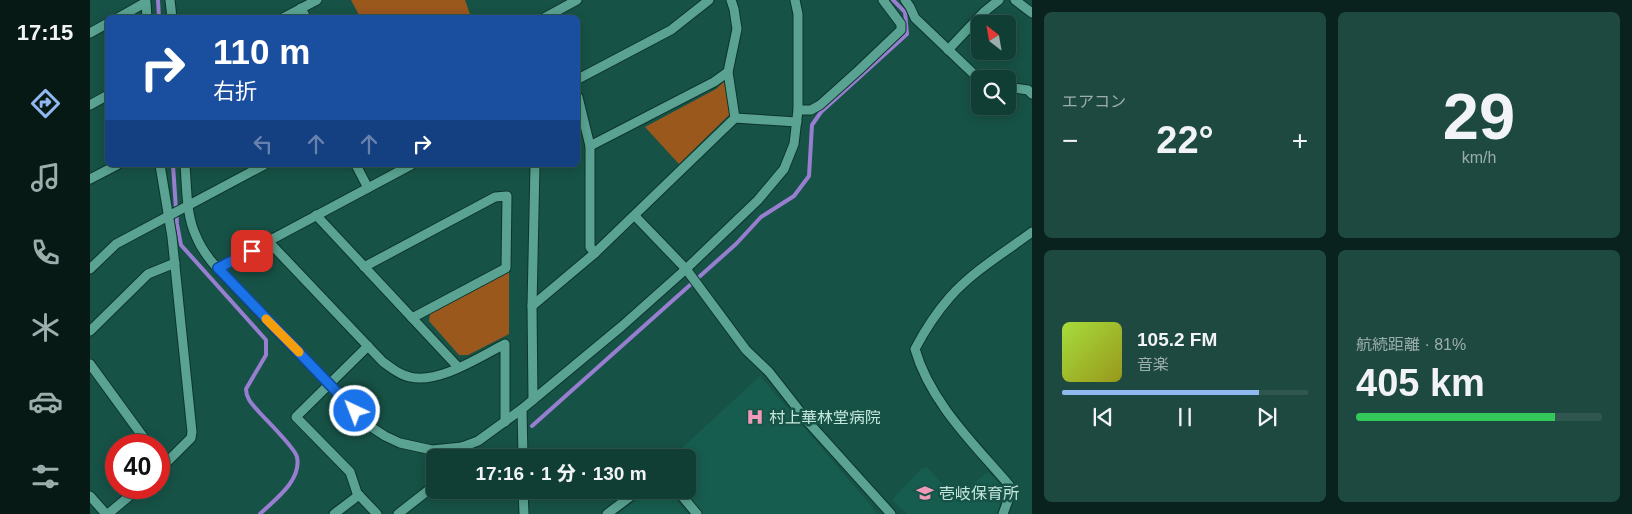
<!DOCTYPE html>
<html lang="ja">
<meta charset="utf-8">
<style>
body{margin:0;font-family:Arial,"Noto Sans JP",sans-serif;background:#1e4940;color:#f1f3f6;height:100vh;display:flex;flex-direction:column;font-size:19px;white-space:nowrap}
*{box-sizing:border-box;margin:0}
p{font-size:16px;color:#9caeac}
.icon{flex:none;width:28px;height:28px;fill:none;stroke:currentColor;stroke-width:2;stroke-linecap:round;stroke-linejoin:round}
.map{position:relative;flex:1;overflow:hidden}
.side{display:flex;flex-direction:column;gap:12px;padding:12px;background:#09221d;width:600px}
.side>*{flex:none}
.banner{position:absolute;left:15px;top:15px;width:475px;height:152px;border-radius:8px;box-shadow:0 2px 12px #0003,0 0 0 1px #30574f;background:#1a4fa0;color:#fff;overflow:hidden}
.needle{width:32px;rotate:329deg}
.fabs{position:absolute;left:881px;top:15px;display:grid;gap:10px}
.fabs a{display:grid;place-items:center;width:45px;height:45px;border-radius:8px;background:#113e34;box-shadow:0 2px 12px #0003,0 0 0 1px #30574f;font-size:25px}
.speed{position:absolute;left:15px;top:434px;display:flex;gap:10px;font-size:25px;font-weight:700;text-align:center}
.speed>*{display:grid;place-content:center;width:65px;height:65px;border-radius:50%;background:#113e34;box-shadow:0 2px 12px #0003,0 0 0 1px #30574f;line-height:1}
.speed .limit{border:8px solid #d22;background:#fff;color:#111}
.pin{position:absolute;display:grid;place-items:center;width:42px;height:42px;color:#fff;margin:-21px;border-radius:10px;box-shadow:0 2px 8px #0006}
.me{position:absolute;width:55px;margin:-28px;rotate:317deg;stroke-linejoin:round;filter:drop-shadow(0 0 4px #0008)}
.turn{display:flex;align-items:center;gap:18px;height:105px;padding:0 25px;font-size:22px}
.turn .icon{width:65px;height:65px;stroke-width:2.5}
.turn b{display:block;font-size:35px;line-height:42px}
.lanes{display:flex;align-items:center;height:48px;padding:0 25px;background:#0003;justify-content:center;gap:25px;direction:ltr}
.lanes .off{opacity:.35}
.big{font-size:38px;font-weight:800;line-height:1.1}
.side .tile{flex:1;display:flex;flex-direction:column;justify-content:center;gap:8px;min-width:0;padding:0 18px;border-radius:8px;background:#1e4940}
.side .dial{align-items:center;gap:0}
.dial b{font-size:65px;line-height:1}
.song{display:flex;align-items:center;gap:15px}
.cover{width:60px;height:60px;border-radius:8px;background:linear-gradient(135deg,hsl(80 70% 55%),hsl(60 70% 35%))}
.played{height:5px;border-radius:2px;background:linear-gradient(90deg,#90b9f0 80%,#30574f 80%)}
.keys{display:flex;justify-content:space-around;direction:ltr}
.heat{display:flex;justify-content:space-between;align-items:center;font-size:28px;direction:ltr}
.charge{height:8px;border-radius:4px;background:linear-gradient(90deg,#34c759 81%,#30574f 0)}
.side .tiles{flex:1;display:grid;gap:12px;grid-template-columns:repeat(2,1fr)}
.trip{position:absolute;left:336px;top:449px;width:270px;height:50px;border-radius:8px;background:#113e34;box-shadow:0 2px 12px #0003,0 0 0 1px #30574f;font-weight:800;line-height:50px;text-align:center}
main{display:flex;flex:1;min-height:0}
.dock{display:flex;flex-direction:column;width:90px;justify-content:space-around;align-items:center;background:#071915;color:#9caeac}
.dock .icon{width:35px;height:35px}
.dock .selected{color:#90b9f0}
.dock b{font-size:22px;color:#f1f3f6}
.map>svg:first-child{display:block}
</style>
<main>
<nav class="dock">
<b>17:15</b>
<svg class="icon selected" aria-label="directions" viewBox="0 0 24 24"><path d="M12 3l9 9-9 9-9-9zM9 14v-3h6M13 9l2 2-2 2"/></svg>
<svg class="icon" aria-label="music" viewBox="0 0 24 24"><path d="M9 18V5l10-2v13"/><circle cx="6" cy="18" r="3"/><circle cx="16" cy="16" r="3"/></svg>
<svg class="icon" aria-label="phone" viewBox="0 0 24 24"><path d="M5 4h4l2 5-3 2q2 4 5 5l2-3 5 2v4C11 20 4 13 5 4z"/></svg>
<svg class="icon" aria-label="climate" viewBox="0 0 24 24"><path d="M12 3v18M4 7l16 10M4 17L20 7"/></svg>
<svg class="icon" aria-label="car" viewBox="0 0 24 24"><path d="M5 17H2v-5l4-1 3-4h7l3 4 3 1v5h-3M9 17h6M6 11h13"/><circle cx="7" cy="17" r="2"/><circle cx="17" cy="17" r="2"/></svg>
<svg class="icon" aria-label="filters" viewBox="0 0 24 24"><path d="M4 7h16M4 17h16"/><circle cx="9" cy="7" r="2"/><circle cx="15" cy="17" r="2"/></svg>
</nav>
<div class="map">
<svg width="942" height="514" viewBox="0 0 942 514">
<rect width="100%" height="100%" fill="#175246"/>
<g fill="#175d4f">
<path d="M670,376l118,138h-175l-20,-24h5v-32l-16,-1z"/>
<path d="M837,467l28,31 33,-26 16,17 -7,25h-90l-15,-14 29,-31z"/>
<path d="M559,490h19l20,24h-70z"/>
</g>
<g fill="#9b581d">
<path d="M261,0h114l6,17h-111z"/>
<path d="M636,80l4,34 -51,50 -34,-37 71,-38z"/>
<path d="M419,272v62l-41,21h-9l-30,-34 1,-7z"/>
</g>
<g fill="none" stroke-linecap="round" stroke-linejoin="round">
<g stroke="#987ed0" stroke-width="4">
<path d="M68,0l1,18"/>
<path d="M83,165l4,59 4,21 85,95v15l-20,34c0,10 7,16 13,23 8,9 36,36 38,45 5,24 -23,43 -37,57"/>
<path d="M442,426l204,-182 25,-27 33,-21 15,-20 3,-51 9,-13 86,-78 -2,-22 -12,-12"/>
</g>
<g stroke="#0c352c" stroke-width="11">
<g id="minor">
<path d="M80,0l2,18"/>
<path d="M641,0l3,9 3,20 -9,43 7,46"/>
<path d="M815,0l5,7 5,11 65,62"/>
<path d="M925,0l17,13"/>
<path d="M211,8l5,10"/>
<path d="M28,18l28,-16 1,16"/>
<path d="M193,18l34,-18"/>
<path d="M454,18l33,-18"/>
<path d="M0,33l18,-10"/>
<path d="M858,50l36,-38 15,-12"/>
<path d="M488,79l93,-49 38,-30"/>
<path d="M918,87l20,3 4,4"/>
<path d="M488,97l12,49v101l5,6"/>
<path d="M0,105l18,-10"/>
<path d="M708,110h13l9,-5 39,-35 42,-40v-6l-18,-24"/>
<path d="M500,146l124,-64 14,-10"/>
<path d="M95,165c2,23 1,50 11,71 9,23 31,42 48,60 40,43 83,85 124,129l17,11 15,7 32,7 30,-3 16,-6 44,-32 100,-83 64,-57 72,-69 26,-31 10,-25 4,-34v-96l-3,-14"/>
<path d="M266,165l12,23"/>
<path d="M0,179l27,-14"/>
<path d="M226,215l142,152"/>
<path d="M545,216l51,53 60,81 23,22 40,51 82,91"/>
<path d="M179,242l114,120c9,6 16,13 27,15 29,7 69,-20 95,-33v78"/>
<path d="M274,267l131,-70 12,-1 -1,72 -94,50"/>
<path d="M128,268l193,-103"/>
<path d="M0,269l26,-25 148,-79"/>
<path d="M442,306l63,-53 140,-135 62,4"/>
<path d="M0,331l58,-57 27,-11"/>
<path d="M278,346l-72,71 54,55 7,21 20,21"/>
<path d="M0,364l59,81"/>
<path d="M443,400l-1,-94 3,-141"/>
<path d="M432,409l1,49"/>
<path d="M372,447l3,7 -1,4"/>
<path d="M69,470l32,-32 1,-6 -20,-195 -12,-72"/>
<path d="M433,490l1,24"/>
<path d="M587,490l20,24"/>
<path d="M0,496l16,18"/>
<path d="M18,514l31,-26"/>
<path d="M244,514l25,-19"/>
<path d="M308,514l37,-29"/>
<path d="M517,514l32,-24"/>
<path d="M913,514l7,-19 -1,-10c-35,-41 -79,-83 -94,-136 10,-19 21,-36 35,-52 23,-26 54,-44 82,-65"/>
</g>
</g>
<use href="#minor" stroke="#5aa392" stroke-width="9"/>
</g>
<g fill="none" stroke-linecap="round" stroke-linejoin="round">
<g stroke="#114b97" stroke-width="12">
<path id="route" d="M162,251l-34,17 137,143"/>
</g>
<use href="#route" stroke="#1a73e8" stroke-width="9"/>
<path stroke="#f59e0b" stroke-width="9" d="M176,319l33,33"/>
</g>
<defs>
<g id="hospital-bare" transform="scale(1.35)"><path d="M-5-5h3v3.5h4V-5h3V5h-3V1.5h-4V5h-3Z" fill="#ef9ab8" stroke="#175246" stroke-width="2.5" paint-order="stroke"/></g>
<g id="school-bare" transform="scale(1.35)"><path d="M0-5L7-2L0 1L-7-2ZM-4 1L0 2.5L4 1V4Q0 6-4 4Z" fill="#ef9ab8" stroke="#175246" stroke-width="2.5" paint-order="stroke"/></g>
</defs>
<g fill-rule="evenodd">
<use href="#hospital-bare" x="665" y="417"/>
<use href="#school-bare" x="835" y="493"/>
</g>
<g text-anchor="middle" dominant-baseline="central" stroke-width="5" stroke-linejoin="round" paint-order="stroke">
<g font-size="16" fill="#c4e7dd" stroke="#175246" text-anchor="start">
<text x="679" y="417">村上華林堂病院</text>
<text x="849" y="493">壱岐保育所</text>
</g>
</g>
</svg>
<div class="fabs">
<a><svg class="needle" viewBox="-14 -14 28 28"><path d="M0-13l5 13h-10z" fill="#e53935"/><path d="M0 13l5-13h-10z" fill="#9caeac"/></svg></a>
<a><svg class="icon" aria-label="search" viewBox="0 0 24 24"><circle cx="10" cy="10" r="6"/><path d="M15 15l6 6"/></svg></a>
</div>
<div class="speed"><div class="limit">40</div></div>
<div class="pin" style="left:162px;top:251px;background:#d93025"><svg class="icon" aria-label="arrive" viewBox="0 0 24 24"><path d="M6 21V4h12l-3 4 3 4H6"/></svg></div>
<svg class="me" style="left:265px;top:411px" viewBox="-20 -20 40 40"><circle r="17" fill="#1a73e8" stroke="#fff" stroke-width="3"/><path d="M0-11L8 9 0 5-8 9z" fill="#fff"/></svg>
<div class="trip">17:16 · 1 分 · 130 m</div>
<div class="banner">
<div class="turn"><svg class="icon" aria-label="right" viewBox="0 0 24 24"><path d="M7 20v-9h11M14 6l5 5-5 5"/></svg><div><b>110 m</b>右折</div></div>
<div class="lanes"><svg class="icon off" aria-label="left" viewBox="0 0 24 24"><path d="M17 20v-9H6M10 6l-5 5 5 5"/></svg><svg class="icon off" aria-label="ahead" viewBox="0 0 24 24"><path d="M12 20V5M6 11l6-6 6 6"/></svg><svg class="icon off" aria-label="ahead" viewBox="0 0 24 24"><path d="M12 20V5M6 11l6-6 6 6"/></svg><svg class="icon" aria-label="right" viewBox="0 0 24 24"><path d="M7 20v-9h11M14 6l5 5-5 5"/></svg></div>
</div>
</div>
<section class="side">
<div class="tiles">
<div class="tile"><p>エアコン</p>
<div class="heat"><a>−</a><b class="big">22°</b><a>+</a></div>
</div>
<div class="tile dial"><b>29</b><p>km/h</p></div>
<div class="tile">
<div class="song"><i class="cover"></i><div><b>105.2 FM</b><p>音楽</p></div></div>
<div class="played"></div>
<div class="keys"><svg class="icon" aria-label="previous" viewBox="0 0 24 24"><path d="M18 5L8 12l10 7zM5 5v14"/></svg><svg class="icon" aria-label="pause" viewBox="0 0 24 24"><path d="M8 5v14M16 5v14"/></svg><svg class="icon" aria-label="next" viewBox="0 0 24 24"><path d="M6 5l10 7-10 7zM19 5v14"/></svg></div>
</div>
<div class="tile"><p>航続距離 · 81%</p><b class="big">405 km</b><div class="charge"></div></div>
</div>
</section>
</main>
